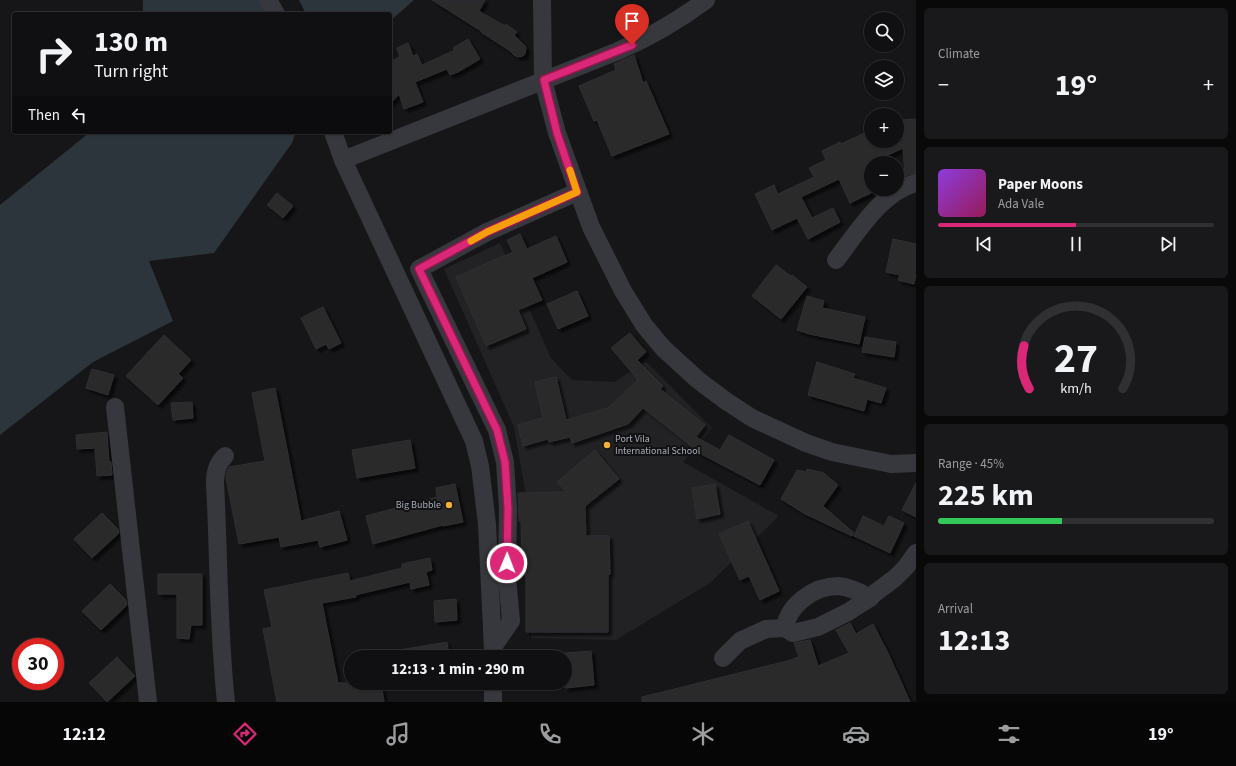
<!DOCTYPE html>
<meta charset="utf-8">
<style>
body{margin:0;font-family:"Source Sans 3",sans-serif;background:#19191b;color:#f1f3f6;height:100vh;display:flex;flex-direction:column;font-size:15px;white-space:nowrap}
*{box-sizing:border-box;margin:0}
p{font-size:13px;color:#9c9d9f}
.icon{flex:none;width:22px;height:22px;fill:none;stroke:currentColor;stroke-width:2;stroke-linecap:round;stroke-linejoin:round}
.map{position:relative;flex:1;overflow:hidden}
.sheet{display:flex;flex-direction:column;gap:8px;padding:8px;background:#09090a;width:320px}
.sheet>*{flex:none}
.guide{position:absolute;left:12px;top:12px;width:380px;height:122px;border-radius:4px;box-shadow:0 1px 3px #0004,0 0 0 1px #303032;background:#101012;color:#f1f3f6;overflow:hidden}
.controls{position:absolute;left:864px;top:12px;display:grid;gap:8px}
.controls a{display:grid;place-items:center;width:40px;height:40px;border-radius:50%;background:#101012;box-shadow:0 1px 3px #0004,0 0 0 1px #303032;font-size:20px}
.speed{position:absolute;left:12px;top:638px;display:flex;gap:8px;font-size:20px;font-weight:700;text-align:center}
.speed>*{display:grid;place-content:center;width:52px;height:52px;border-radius:50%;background:#101012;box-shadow:0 1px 3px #0004,0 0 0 1px #303032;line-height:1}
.speed .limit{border:6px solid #d22;background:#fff;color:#111}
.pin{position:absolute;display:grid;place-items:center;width:34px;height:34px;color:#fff;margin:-41px -17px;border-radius:50% 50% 50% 0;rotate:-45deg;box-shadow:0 0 4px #0007}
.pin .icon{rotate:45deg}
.me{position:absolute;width:44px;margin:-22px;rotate:1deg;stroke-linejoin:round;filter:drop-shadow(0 0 3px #0008)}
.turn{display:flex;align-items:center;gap:14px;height:84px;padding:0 16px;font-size:18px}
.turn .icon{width:52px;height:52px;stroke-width:2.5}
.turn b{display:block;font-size:28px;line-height:34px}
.then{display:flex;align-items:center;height:38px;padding:0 16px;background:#0003;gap:8px;font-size:15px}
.big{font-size:30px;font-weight:700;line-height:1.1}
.sheet .tile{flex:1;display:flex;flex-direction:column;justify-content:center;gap:6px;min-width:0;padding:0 14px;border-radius:6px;background:#19191b}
.sheet .dial{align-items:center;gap:0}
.dial svg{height:104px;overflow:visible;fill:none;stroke:#303032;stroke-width:7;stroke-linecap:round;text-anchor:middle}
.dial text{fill:#f1f3f6;stroke:none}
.song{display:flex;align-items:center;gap:12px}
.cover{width:48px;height:48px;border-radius:6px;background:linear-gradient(135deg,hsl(270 70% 55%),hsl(330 70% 35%))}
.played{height:4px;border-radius:2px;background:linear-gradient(90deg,#db2777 50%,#303032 50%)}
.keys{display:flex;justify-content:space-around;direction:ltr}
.heat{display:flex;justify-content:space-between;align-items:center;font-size:22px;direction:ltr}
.charge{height:6px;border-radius:3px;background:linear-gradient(90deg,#34c759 45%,#303032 0)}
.trip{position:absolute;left:344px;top:650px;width:228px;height:40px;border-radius:20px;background:#101012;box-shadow:0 1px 3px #0004,0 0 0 1px #303032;font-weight:700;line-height:40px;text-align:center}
.menu{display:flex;height:64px;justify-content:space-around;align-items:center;background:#060607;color:#9c9d9f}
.menu .icon{width:28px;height:28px}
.menu .active{color:#db2777}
.menu b{font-size:18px;color:#f1f3f6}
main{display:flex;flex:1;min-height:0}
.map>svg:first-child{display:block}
</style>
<main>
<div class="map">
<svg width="916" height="702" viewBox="0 0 916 702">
<defs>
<filter id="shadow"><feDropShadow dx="3.5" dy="3.5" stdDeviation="1" flood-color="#0009"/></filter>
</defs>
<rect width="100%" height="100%" fill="#161618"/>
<path fill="#222225" d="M500,243l51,115 21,22 42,2 32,-20 66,66 -29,34 96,54 -69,67 -94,57 -85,-2v-114l-17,-97 -70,-158z"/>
<g fill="#2c353c">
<path d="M143,0h271l-24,21v-7h-247z"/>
<path d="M90,132h206l-4,11 -78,110 -65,8 24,60 -80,41 -93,73v-230z"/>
</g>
<path fill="#161618" d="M263,0h36l7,14h-36z"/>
<g fill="#29292c" stroke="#303034" filter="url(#shadow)">
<path d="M432,0h53l-6,11 26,15 1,-2 11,8 -3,3 12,12 -1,7 -2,2 -5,1 -4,-2 -4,-4 -29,-19v-1z"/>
<path d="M468,39l12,20 -22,13 -8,3 -3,-6 -32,13 8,20 -19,7 -5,-15 -9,10v-42l10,-5 -3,-9 11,-5 5,13 4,-2 5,11 33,-15 -2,-2z"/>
<path d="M634,55l9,28 3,-2 23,53 -57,22 -15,-36 -3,1 -15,-35 37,-16 -2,-6z"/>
<path d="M916,119v54l-11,3 -2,-28 -32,15v30l-21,10 -11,-24 -38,18 11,21 21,-10 7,14 -32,17 -11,-21 -25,12 -17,-36 19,-9 4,9 36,-17 -5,-9 17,-8 -4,-9 18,-9 1,2 30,-14v11h32l-1,-21z"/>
<path d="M277,193l16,13 -10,12 -16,-13z"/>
<path d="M520,234l7,15 29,-13 11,26 -35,16 10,22 -24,10 8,19 -40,17 -30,-69 57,-25 -6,-12z"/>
<path d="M893,239l23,5v30l-2,10 -16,-4 2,-5 -14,-3z"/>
<path d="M776,265l15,11 1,-1 15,12 -26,32 -29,-23z"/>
<path d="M577,291l11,25 -30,13 -11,-25z"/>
<path d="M807,296l17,5 -2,7 43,9 -6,27 -50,-10 -12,-4z"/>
<path d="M323,307l18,36 -12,6 -3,-5 -10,5 -15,-31z"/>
<path d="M630,333l16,19 -9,8 26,26 -3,3 45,36 -9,12 24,13 9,-15 45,25 -14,25 -59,-31 -58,-46 -15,16 -56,19 -2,-6 -21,5 -1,-3 -25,7 -5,-21 25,-7 -8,-36 21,-5 10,43 42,-12 30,-28 -27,-32z"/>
<path d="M164,335l27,25 -13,14 5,4 -25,27 -32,-29z"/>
<path d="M865,337l31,5 -2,15 -32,-5z"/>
<path d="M817,362l38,12 -2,4 33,10 -5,15 -14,-4 -3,12 -56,-16z"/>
<path d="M92,369l22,6 -6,20 -22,-7z"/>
<path d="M275,388l26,133 38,-10 8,29 -27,7 -2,-7 -37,7 -2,-10 -40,7 -13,-66v-4l3,-7 36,-6 -13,-68z"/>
<path d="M192,402l1,16 -20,2 -2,-17z"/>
<path d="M107,432l2,30h2l1,13 -15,1 -2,-28 -18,1 -1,-14z"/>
<path d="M410,440l5,28 -58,10 -5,-28z"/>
<path d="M595,450l24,29 -34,27 1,30h23l1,38h-2v58h-82v-57h-4l-1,-54h-2l-1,-28 48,-1 -9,-10z"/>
<path d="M807,469l17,4 14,12 -15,21 31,27 -2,3 -47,-22 -24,-15 16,-29 9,2z"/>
<path d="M916,483v34l-14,-7z"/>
<path d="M455,484l8,38 -20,4v-1l-70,19 -7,-28 71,-19 -1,-9z"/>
<path d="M715,484l5,30 -23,5 -5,-31z"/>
<path d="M102,513l16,16 1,4 -27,25 -18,-19z"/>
<path d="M863,516l21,10 5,-10 15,7 -14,30 -36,-17z"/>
<path d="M748,521l31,70 -19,9 -11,-24 -9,4 -21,-46z"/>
<path d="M430,558l2,12 -6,2 3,13 -18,4 -1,-7 -55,13 1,2 -34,6 16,80h43l3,19h-107l-14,-73 9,-2 -8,-37 84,-17 2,8 52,-13v-4z"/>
<path d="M158,574h44v51h-11l-2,14 -12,-1v-44h-19z"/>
<path d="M110,584l16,16 1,5 -26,25 -19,-19z"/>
<path d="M456,599l1,21 -22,2 -1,-21z"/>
<path d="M850,623l6,11 17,-10 16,31 21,47h-268v-5l145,-36 12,-4 -5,-14 16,-3 8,26 31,-13 -13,-23z"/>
<path d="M447,642l2,15h-49v-7z"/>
<path d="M591,651l3,34 -29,3v-35z"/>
<path d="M117,657l18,19 -28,26 -18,-19z"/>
</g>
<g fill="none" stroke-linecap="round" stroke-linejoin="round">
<g stroke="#37383d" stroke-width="18">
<path d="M268,0l8,14"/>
<path d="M542,0l1,80 14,53 34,94 32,64 21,34 19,23 35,32 28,21 26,17 54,25 26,9 59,12 25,-1"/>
<path d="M333,132l10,28 131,281 6,25 7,58 6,126"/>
<path d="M343,160l275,-109c32,-14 60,-30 88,-51"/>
<path d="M836,260c21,-27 45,-68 80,-77"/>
<path d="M115,407l33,295"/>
<path d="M225,456c-8,8 -10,16 -10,27 4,73 3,146 11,219"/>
<path d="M785,628c3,-23 29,-42 53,-42 12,1 22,6 32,12"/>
<path d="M493,647l18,-26 -4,-45 1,-67 -3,-47 -8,-32 -78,-161 68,-37 90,-40"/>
<path d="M723,658l17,-17 26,-12 19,-1 8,5 25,-6 30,-15 22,-14 5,-5 20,-15 11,-11 10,-14"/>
<path d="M493,702v-19"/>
</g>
</g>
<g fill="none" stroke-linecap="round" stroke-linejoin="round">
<g stroke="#8e194d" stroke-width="10">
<path id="route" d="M507,563l1,-54 -3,-47 -8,-32 -78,-161 68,-37 90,-40 -20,-59 -13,-53 88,-35"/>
</g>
<use href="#route" stroke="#db2777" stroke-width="7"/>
<path stroke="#f59e0b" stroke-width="7" d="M471,241l16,-9 90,-40 -7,-22"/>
</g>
<g fill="#f2b134" stroke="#111113" stroke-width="1.5">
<circle cx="607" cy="445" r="4"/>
<circle cx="449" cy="505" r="4"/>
</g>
<g text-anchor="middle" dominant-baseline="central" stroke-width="4" stroke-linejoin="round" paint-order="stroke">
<g font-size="10" fill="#a8adb8" stroke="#111113" text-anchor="start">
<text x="615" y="439">Port Vila<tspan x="615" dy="12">International School</tspan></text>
<text x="441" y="505" text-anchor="end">Big Bubble</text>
</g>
</g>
</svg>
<div class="controls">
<a><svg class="icon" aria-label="search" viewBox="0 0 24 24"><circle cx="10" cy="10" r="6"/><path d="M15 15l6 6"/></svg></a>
<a><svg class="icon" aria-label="layers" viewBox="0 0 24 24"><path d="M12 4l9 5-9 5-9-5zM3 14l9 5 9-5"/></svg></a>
<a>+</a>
<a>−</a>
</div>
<div class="speed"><div class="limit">30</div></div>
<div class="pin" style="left:632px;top:45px;background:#d93025"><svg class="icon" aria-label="arrive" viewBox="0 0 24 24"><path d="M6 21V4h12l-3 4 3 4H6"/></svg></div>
<svg class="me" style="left:507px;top:563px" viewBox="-20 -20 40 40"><circle r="17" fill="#db2777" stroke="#fff" stroke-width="3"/><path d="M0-11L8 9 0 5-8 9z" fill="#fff"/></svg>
<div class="trip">12:13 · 1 min · 290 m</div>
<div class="guide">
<div class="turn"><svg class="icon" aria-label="right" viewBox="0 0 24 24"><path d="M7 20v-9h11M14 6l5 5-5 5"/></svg><div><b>130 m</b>Turn right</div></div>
<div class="then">Then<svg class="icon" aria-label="left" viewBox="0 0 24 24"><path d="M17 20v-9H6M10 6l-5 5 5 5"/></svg></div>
</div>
</div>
<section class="sheet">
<div class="tile"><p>Climate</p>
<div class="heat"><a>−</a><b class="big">19°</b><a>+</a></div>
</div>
<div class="tile">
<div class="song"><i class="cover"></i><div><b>Paper Moons</b><p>Ada Vale</p></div></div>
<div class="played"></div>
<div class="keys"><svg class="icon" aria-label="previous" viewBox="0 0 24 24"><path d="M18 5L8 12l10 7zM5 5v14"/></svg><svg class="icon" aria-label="pause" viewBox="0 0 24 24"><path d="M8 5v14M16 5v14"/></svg><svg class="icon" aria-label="next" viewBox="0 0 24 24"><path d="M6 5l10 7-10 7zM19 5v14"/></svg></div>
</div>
<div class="tile dial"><svg viewBox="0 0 100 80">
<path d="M14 69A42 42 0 1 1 86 69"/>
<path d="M14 69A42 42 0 0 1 10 36" stroke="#db2777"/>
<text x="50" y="56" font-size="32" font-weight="700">27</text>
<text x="50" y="72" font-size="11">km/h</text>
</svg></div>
<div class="tile"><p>Range · 45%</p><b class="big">225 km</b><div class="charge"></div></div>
<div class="tile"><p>Arrival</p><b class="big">12:13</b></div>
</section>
</main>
<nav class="menu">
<b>12:12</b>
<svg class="icon active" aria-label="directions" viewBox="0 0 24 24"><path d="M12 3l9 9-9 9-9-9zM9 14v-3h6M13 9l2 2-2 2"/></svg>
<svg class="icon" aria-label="music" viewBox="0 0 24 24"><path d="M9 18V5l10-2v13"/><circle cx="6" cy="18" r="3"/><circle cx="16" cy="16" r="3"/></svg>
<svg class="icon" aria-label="phone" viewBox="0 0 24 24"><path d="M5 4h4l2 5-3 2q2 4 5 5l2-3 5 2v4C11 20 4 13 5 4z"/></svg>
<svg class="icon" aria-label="climate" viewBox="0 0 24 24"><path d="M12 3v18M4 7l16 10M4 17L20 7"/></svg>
<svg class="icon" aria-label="car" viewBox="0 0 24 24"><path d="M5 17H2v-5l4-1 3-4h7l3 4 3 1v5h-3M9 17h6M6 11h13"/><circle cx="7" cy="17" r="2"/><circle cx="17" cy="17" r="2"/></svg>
<svg class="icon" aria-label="filters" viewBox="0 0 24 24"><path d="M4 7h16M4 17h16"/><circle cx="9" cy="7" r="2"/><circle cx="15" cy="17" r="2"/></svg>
<b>19°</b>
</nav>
